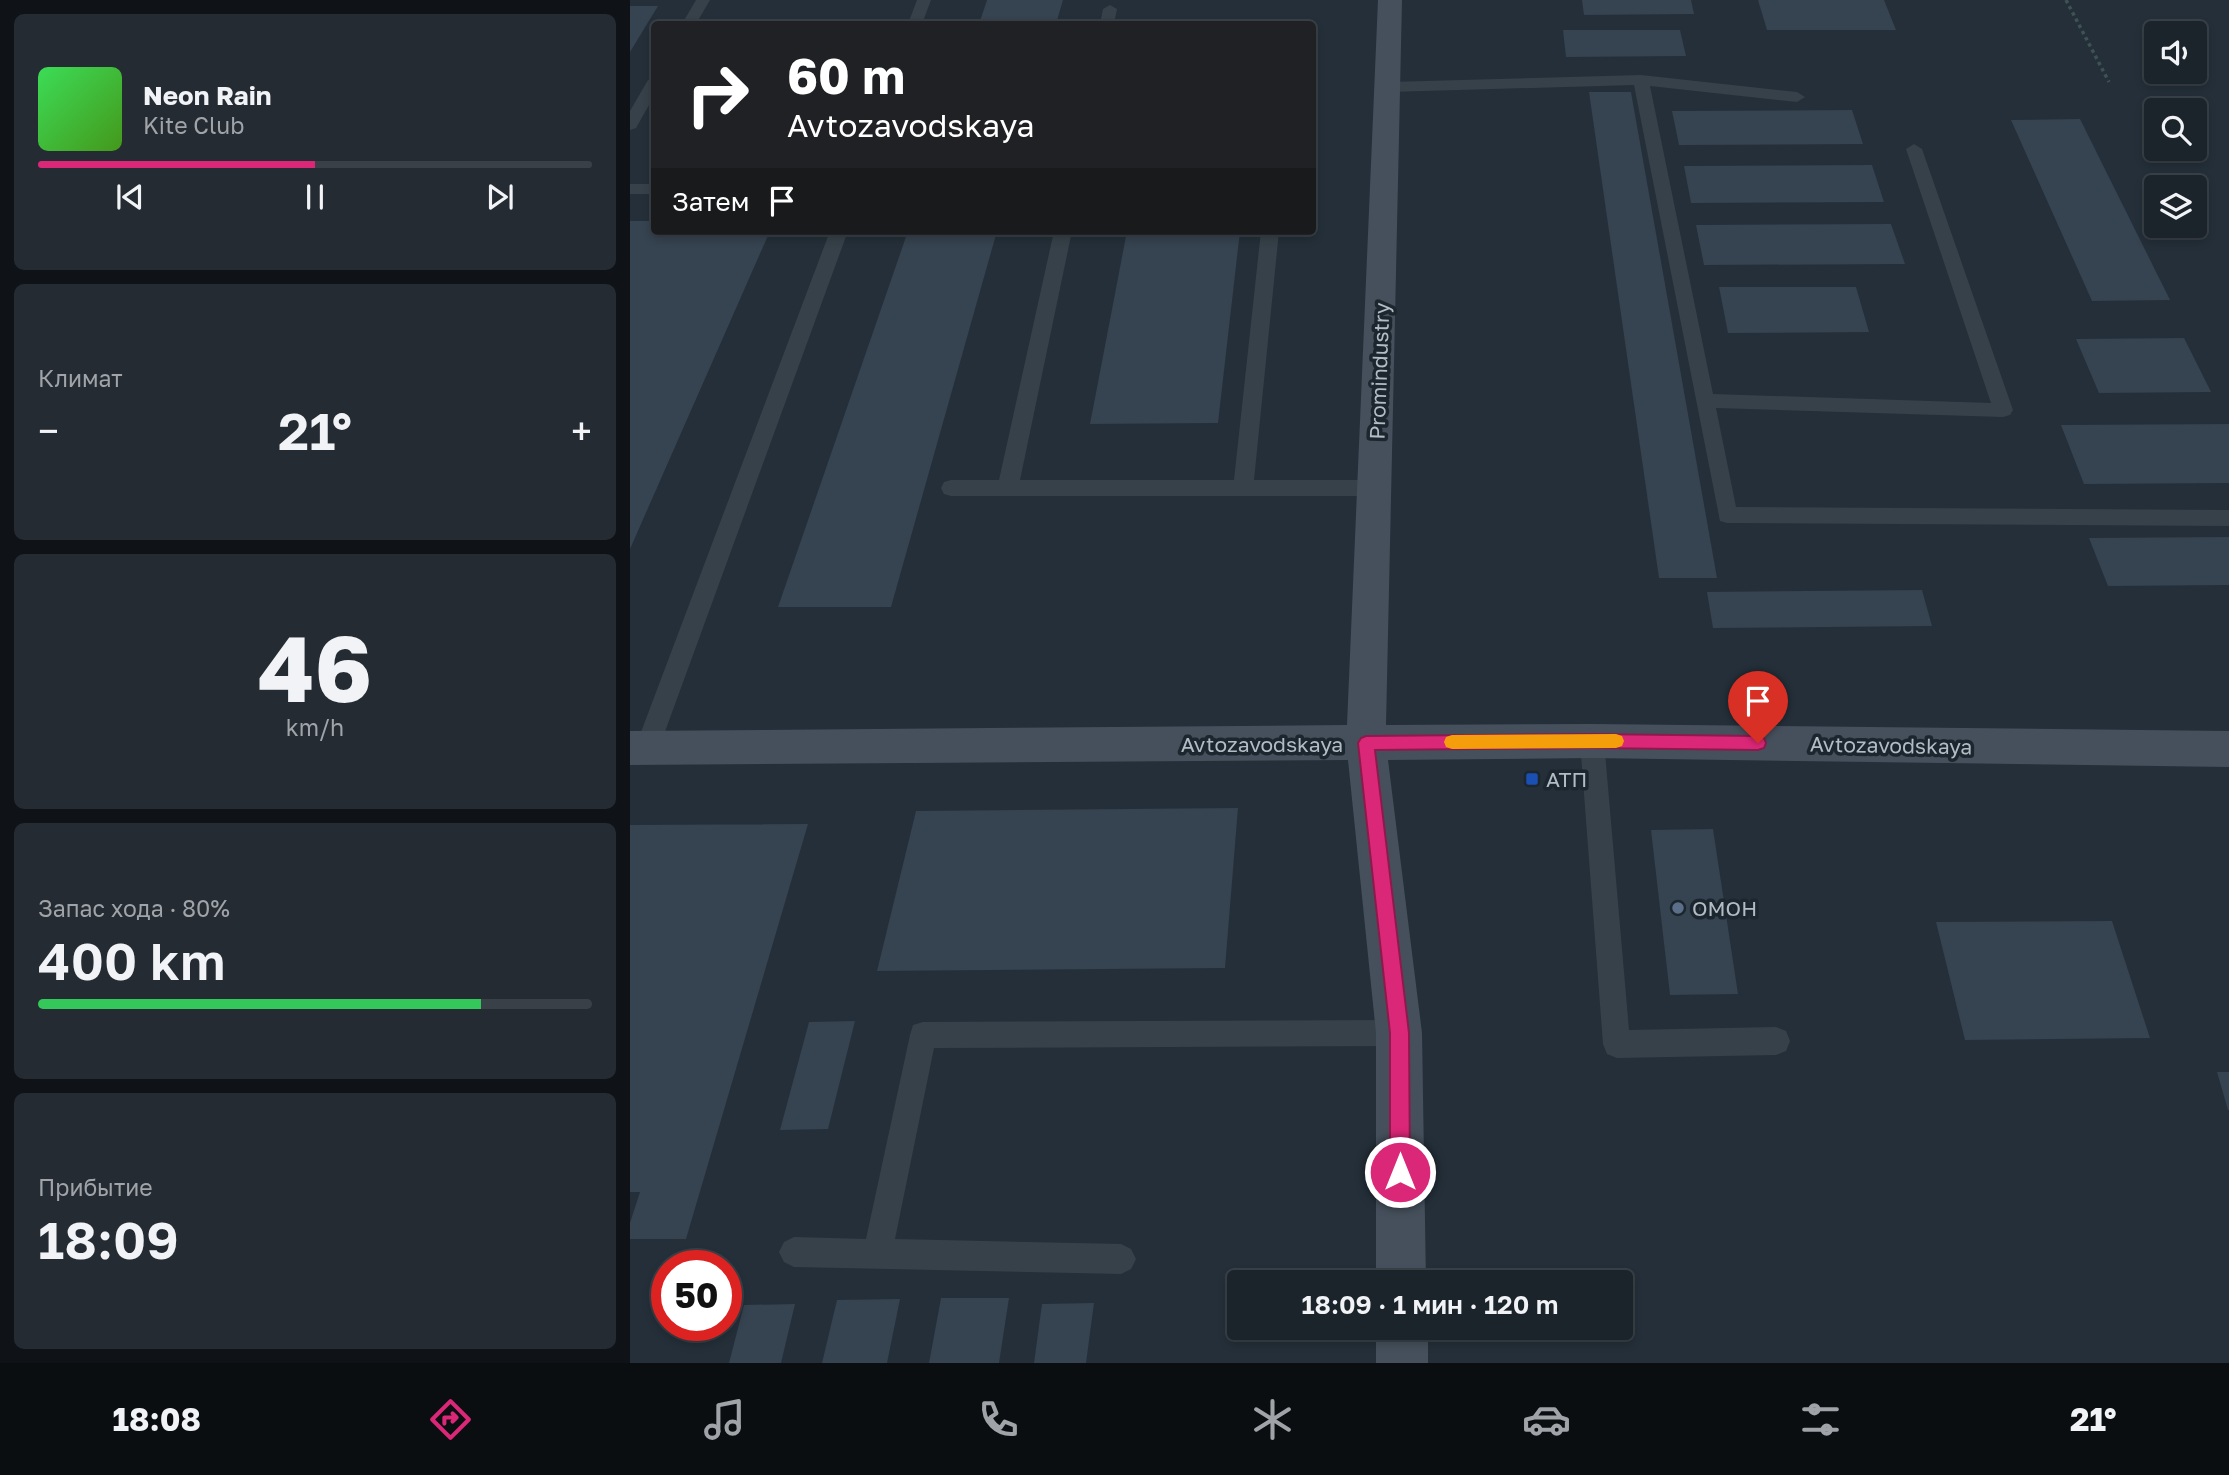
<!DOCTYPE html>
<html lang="ru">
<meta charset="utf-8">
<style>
body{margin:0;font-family:"Golos Text",sans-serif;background:#242b33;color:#f1f3f6;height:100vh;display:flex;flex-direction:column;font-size:26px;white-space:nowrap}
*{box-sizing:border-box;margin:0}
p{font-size:23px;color:#a0a4a9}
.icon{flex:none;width:38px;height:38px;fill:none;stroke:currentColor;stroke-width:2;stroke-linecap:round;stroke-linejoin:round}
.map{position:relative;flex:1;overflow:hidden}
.sheet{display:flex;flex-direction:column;gap:14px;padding:14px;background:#0f1318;width:630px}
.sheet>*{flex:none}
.banner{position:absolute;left:21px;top:21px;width:665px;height:214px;border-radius:7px;box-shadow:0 4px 10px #0003,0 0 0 2px #394047;background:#202124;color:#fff;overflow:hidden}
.tools{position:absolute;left:1514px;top:21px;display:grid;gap:14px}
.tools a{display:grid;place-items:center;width:63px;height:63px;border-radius:7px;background:#1b232b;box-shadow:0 4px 10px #0003,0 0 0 2px #394047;font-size:35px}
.speed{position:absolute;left:21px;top:1250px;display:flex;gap:14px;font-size:35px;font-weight:700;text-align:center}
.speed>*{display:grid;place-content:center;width:91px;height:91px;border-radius:50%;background:#1b232b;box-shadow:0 4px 10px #0003,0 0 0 2px #394047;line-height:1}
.speed .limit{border:10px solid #d22;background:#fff;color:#111}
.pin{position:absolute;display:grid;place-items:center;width:60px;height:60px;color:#fff;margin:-72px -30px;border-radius:50% 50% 50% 0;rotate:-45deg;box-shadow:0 0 7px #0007}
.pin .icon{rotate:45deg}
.me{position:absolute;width:77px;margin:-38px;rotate:0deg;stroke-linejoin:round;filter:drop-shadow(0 0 5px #0008)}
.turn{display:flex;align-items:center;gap:24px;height:147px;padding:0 21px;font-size:32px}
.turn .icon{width:91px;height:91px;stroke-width:2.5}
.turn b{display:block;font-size:49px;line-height:60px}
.then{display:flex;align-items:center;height:66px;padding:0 21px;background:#0003;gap:14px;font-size:26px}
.big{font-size:52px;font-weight:600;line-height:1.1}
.sheet .card{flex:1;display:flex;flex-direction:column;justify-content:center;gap:10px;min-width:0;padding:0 24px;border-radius:10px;background:#242b33}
.sheet .dial{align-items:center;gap:0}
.dial b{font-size:91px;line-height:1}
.song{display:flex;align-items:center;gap:21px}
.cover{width:84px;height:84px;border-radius:10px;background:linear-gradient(135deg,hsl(130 70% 55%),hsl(100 70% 35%))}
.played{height:7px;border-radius:4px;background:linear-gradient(90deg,#db2777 50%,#394047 50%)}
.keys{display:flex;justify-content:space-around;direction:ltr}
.heat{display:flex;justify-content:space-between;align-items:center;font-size:38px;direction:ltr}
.charge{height:10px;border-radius:5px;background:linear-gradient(90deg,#34c759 80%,#394047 0)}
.trip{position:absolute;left:597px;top:1270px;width:406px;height:70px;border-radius:7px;background:#1b232b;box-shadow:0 4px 10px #0003,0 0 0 2px #394047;font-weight:600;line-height:70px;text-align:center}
.dock{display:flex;height:112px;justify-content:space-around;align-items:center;background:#0b0e11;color:#a0a4a9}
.dock .icon{width:49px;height:49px}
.dock .selected{color:#db2777}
.dock b{font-size:32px;color:#f1f3f6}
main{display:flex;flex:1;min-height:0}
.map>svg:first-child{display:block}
</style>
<main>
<section class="sheet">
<div class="card">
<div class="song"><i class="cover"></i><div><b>Neon Rain</b><p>Kite Club</p></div></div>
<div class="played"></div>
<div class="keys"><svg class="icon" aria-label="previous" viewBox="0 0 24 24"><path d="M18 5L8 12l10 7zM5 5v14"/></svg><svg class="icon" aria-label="pause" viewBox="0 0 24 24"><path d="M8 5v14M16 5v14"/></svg><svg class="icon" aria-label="next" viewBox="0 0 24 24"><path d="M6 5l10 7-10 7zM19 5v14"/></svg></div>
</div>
<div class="card"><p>Климат</p>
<div class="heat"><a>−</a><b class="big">21°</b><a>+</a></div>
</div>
<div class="card dial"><b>46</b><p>km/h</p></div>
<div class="card"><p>Запас хода · 80%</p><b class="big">400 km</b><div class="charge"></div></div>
<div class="card"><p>Прибытие</p><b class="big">18:09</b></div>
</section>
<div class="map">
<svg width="1599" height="1363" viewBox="0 0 1599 1363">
<rect width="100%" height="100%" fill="#242f39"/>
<g fill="#364350">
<path d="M357,0h76l-7,24h-77z"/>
<path d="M952,0h109l3,14 -110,1z"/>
<path d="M1128,0h126l12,30h-129z"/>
<path d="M0,6h28l-28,46z"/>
<path d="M933,30h117l6,26 -120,1z"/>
<path d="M959,92h42l86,486h-58z"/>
<path d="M1222,110l11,34 -184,1 -7,-34z"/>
<path d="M1450,119l90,181 -78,1 -81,-181z"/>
<path d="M1242,165l12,37 -193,1 -7,-37z"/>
<path d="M0,221h24v10h116l-140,318z"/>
<path d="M1261,224l14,40 -201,1 -8,-40z"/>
<path d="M278,231h89l-106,376h-113z"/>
<path d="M497,231h113l-22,192 -128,1z"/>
<path d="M1089,287h137l13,45 -141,1z"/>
<path d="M1554,338l27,54 -112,1 -23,-54z"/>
<path d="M1599,424v59l-145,1 -23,-59z"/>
<path d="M1599,537v48l-121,1 -19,-48z"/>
<path d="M1292,590l10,36 -219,2 -6,-36z"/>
<path d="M608,808l-13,160 -348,3 39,-160z"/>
<path d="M178,824l-122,415h-56v-16l10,-31h-10v-367z"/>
<path d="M1083,829l25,165 -68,1 -19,-165z"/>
<path d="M1482,921l38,117 -185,2 -29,-118z"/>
<path d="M225,1021l-27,108 -48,1 29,-108z"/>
<path d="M1587,1072h12v38h-1z"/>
<path d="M311,1298h68l-10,65h-70z"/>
<path d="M270,1299l-13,64h-65l15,-63z"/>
<path d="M464,1303l-8,60h-52l8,-59z"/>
<path d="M165,1304l-14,59h-52l15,-58z"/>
</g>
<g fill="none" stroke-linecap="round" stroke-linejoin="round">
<path stroke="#3e5252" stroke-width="3.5" stroke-dasharray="3.5 3.5" stroke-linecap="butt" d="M1436,0l43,82"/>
<g fill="#374149" fill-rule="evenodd">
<path d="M66,0h14l-14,24h-14z"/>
<path d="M287,0h14l-9,24h-14z"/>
<path d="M480,5l7,4 -3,15h-14l3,-15z"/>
<path d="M1011,75l156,17 8,5 -8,5 -147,-16 63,308 278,9 -85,-254 8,-5 8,5 91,261 -3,5 -7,2 -287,-9 20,99 493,3v16l-502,-3 -7,-2 -86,-436 -246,7 -8,-5 8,-5z"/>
<path d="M24,78v18l-18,32 -6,2v-19l18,-31z"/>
<rect x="0" y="184" width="24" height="10"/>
<path d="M200,231h18l-189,517 -4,7 -8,3 -8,-3 -4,-7z"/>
<path d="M424,231h18l-52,249h214l27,-249h18l-25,249h121l7,2 3,6 -3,6 -7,2h-424l-7,-2 -3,-6 3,-6 7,-2h48z"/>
<path d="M962,731l8,3 4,7 25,289 147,-3 10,4 4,10 -4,10 -10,4 -159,3 -10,-4 -4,-10 -23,-303 4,-7z"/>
<path d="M769,1020l10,3 3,10 -3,10 -10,3 -465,2 -39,191 226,5 10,5 5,10 -5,10 -10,5 -327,-7 -10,-5 -5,-10 5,-10 10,-5 72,2 44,-204 3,-10 10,-3z"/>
</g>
<g fill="#45505c" fill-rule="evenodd">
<path d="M748,0h24l-16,725 206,-1 637,7v36l-637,-9 -204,2 34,273 4,250h-50v-250l-28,-273 -718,5v-34l717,-6z"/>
<rect x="746" y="1328" width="52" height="35"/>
</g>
</g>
<path fill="#db2777" stroke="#8e194d" stroke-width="2" d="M962,734l166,2 6,2 2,5 -2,5 -6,2 -166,-2 -217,2 34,283 1,139 -3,7 -7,3 -7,-3 -3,-7v-139l-32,-290 3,-5 5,-2z"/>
<path fill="#f59e0b" d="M986,734l6,2 2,5 -2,5 -6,2 -164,1 -6,-2 -2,-5 2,-5 6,-2z"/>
<rect fill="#1a4fb4" stroke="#1c262e" stroke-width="2.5" x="895" y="772" width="14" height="14" rx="3.5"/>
<circle fill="#5c6f8a" stroke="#1c262e" stroke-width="2.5" cx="1048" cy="908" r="7"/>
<g text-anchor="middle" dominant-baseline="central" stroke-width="7" stroke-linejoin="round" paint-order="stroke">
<g font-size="21" fill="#b2bcc5" stroke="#1c262e">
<text transform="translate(749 371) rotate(-88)">Promindustry</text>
<text x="632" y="744">Avtozavodskaya</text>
<text transform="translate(1261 745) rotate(1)">Avtozavodskaya</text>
</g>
<g font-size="21" fill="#b2bcc5" stroke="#1c262e" text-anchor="start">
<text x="916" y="779">АТП</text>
<text x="1062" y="908">ОМОН</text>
</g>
</g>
</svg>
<div class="tools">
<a><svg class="icon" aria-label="sound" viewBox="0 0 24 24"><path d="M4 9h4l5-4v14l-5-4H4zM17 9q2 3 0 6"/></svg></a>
<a><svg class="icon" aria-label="search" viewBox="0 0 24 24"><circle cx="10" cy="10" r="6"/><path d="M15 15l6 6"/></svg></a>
<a><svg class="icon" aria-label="layers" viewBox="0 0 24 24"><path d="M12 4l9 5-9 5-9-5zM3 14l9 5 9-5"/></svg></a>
</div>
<div class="speed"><div class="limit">50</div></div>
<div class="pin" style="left:1128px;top:743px;background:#d93025"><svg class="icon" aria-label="arrive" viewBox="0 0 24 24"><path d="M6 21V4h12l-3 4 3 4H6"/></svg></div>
<svg class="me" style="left:770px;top:1172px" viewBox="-20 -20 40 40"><circle r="17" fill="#db2777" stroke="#fff" stroke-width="3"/><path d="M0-11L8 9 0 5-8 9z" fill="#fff"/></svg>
<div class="trip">18:09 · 1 мин · 120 m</div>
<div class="banner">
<div class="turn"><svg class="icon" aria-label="right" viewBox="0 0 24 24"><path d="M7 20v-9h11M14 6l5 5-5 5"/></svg><div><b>60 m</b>Avtozavodskaya</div></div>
<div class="then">Затем<svg class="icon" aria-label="arrive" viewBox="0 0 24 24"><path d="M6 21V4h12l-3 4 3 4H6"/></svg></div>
</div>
</div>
</main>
<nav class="dock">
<b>18:08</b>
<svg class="icon selected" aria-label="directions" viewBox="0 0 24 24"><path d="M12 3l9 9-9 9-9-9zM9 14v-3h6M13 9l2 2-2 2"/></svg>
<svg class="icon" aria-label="music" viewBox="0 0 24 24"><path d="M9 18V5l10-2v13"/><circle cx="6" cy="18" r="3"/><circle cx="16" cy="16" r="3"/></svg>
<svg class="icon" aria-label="phone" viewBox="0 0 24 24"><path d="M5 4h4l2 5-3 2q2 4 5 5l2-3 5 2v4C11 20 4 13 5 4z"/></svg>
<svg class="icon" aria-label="climate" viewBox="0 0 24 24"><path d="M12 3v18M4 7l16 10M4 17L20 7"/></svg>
<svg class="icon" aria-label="car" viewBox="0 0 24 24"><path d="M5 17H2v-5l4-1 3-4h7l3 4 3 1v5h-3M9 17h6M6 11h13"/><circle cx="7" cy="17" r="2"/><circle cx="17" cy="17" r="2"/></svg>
<svg class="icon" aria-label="filters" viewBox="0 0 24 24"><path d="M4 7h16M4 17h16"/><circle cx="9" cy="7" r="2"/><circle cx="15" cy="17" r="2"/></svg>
<b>21°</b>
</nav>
